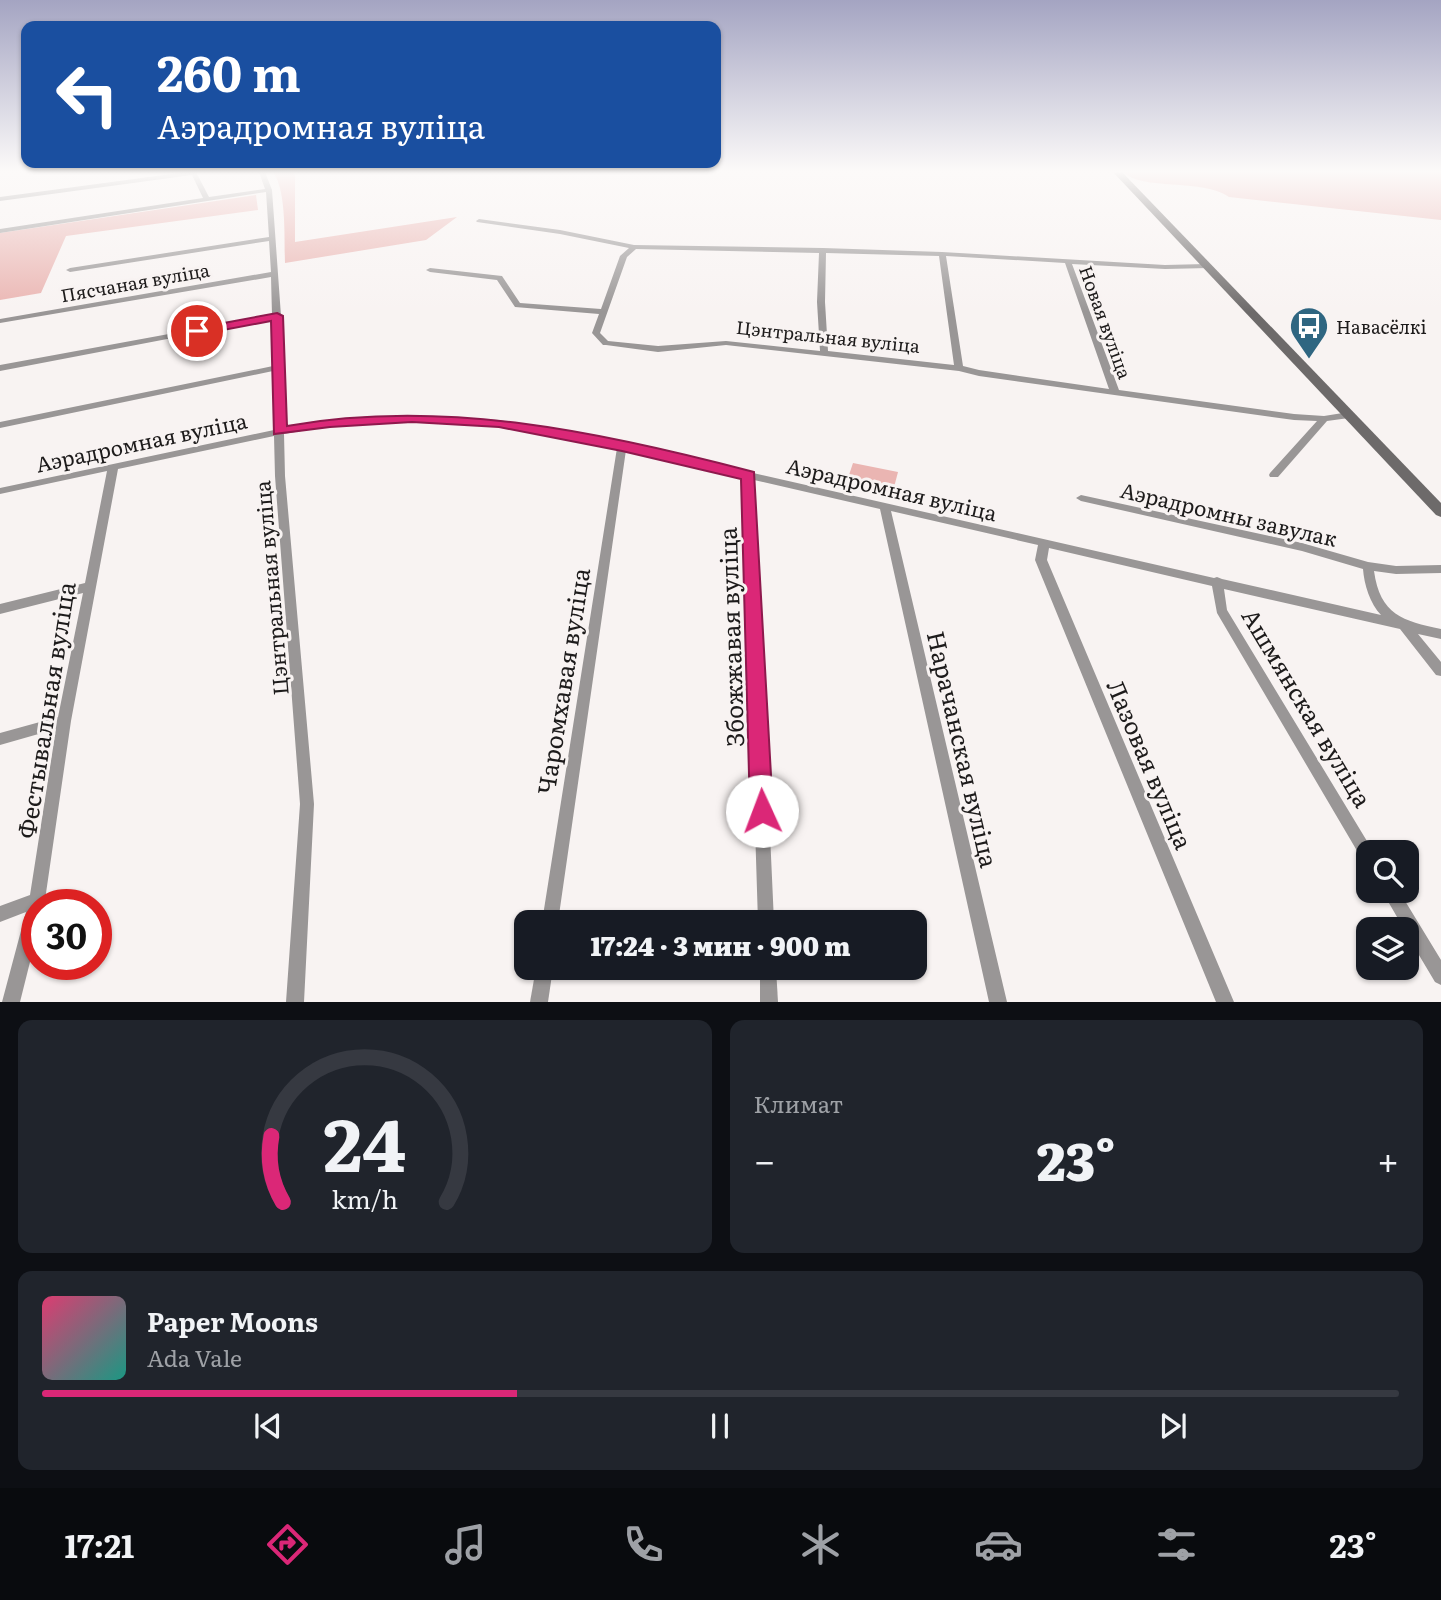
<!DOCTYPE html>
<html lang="ru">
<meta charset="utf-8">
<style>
body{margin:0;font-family:Literata,serif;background:#20242c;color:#f1f3f6;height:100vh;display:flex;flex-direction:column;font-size:26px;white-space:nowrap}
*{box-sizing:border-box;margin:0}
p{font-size:23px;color:#9ea1a6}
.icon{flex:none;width:38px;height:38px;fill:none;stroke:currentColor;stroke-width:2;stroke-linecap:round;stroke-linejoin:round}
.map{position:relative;height:1002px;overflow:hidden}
.sheet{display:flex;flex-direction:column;gap:18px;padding:18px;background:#0d0f14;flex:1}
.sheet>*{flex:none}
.top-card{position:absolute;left:21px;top:21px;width:700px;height:147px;border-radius:14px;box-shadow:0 2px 5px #0004;background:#1a4fa0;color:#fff;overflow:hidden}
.controls{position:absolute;left:1356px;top:840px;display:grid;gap:14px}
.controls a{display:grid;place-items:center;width:63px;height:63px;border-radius:14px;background:#171b24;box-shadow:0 2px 5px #0004;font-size:35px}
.speed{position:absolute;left:21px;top:889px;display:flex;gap:14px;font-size:35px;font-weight:700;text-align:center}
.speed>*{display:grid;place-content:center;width:91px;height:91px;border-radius:50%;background:#171b24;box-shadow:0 2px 5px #0004;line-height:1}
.speed .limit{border:10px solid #d22;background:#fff;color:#111}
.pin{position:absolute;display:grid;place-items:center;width:60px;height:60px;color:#fff;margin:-30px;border:4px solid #fff;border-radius:50%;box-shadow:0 2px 7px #0007}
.me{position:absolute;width:77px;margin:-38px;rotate:358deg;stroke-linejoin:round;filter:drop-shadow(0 0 5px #0008)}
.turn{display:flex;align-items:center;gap:24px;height:147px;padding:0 21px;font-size:32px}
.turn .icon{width:91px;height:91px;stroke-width:2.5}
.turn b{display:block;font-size:49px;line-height:60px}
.big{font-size:52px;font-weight:800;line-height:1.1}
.sheet .card{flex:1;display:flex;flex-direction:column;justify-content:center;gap:10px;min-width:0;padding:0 24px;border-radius:14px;background:#20242c}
.sheet .dial{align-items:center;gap:0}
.dial svg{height:182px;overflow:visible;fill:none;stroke:#363941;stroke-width:7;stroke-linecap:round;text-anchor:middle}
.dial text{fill:#f1f3f6;stroke:none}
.song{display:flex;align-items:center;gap:21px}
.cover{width:84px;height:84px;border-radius:10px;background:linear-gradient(135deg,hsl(340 70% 55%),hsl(170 70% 35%))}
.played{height:7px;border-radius:4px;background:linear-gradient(90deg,#db2777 35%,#363941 35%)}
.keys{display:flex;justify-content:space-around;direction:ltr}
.heat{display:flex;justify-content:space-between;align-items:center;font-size:38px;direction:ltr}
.sheet .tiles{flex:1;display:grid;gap:18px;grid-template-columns:1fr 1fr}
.card:last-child{grid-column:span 2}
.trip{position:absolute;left:514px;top:910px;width:413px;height:70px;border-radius:14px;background:#171b24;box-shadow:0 2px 5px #0004;font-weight:800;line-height:70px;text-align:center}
.dock{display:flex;height:112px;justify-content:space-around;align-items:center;background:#090b0e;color:#9ea1a6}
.dock .icon{width:49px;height:49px}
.dock .active{color:#db2777}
.dock b{font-size:32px;color:#f1f3f6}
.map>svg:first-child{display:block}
</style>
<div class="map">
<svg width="1441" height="1002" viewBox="0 0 1441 1002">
<rect width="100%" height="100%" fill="#f8f3f2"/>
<g fill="#eab5b2">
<path d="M273,172h20l2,3v67l162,-25 -31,23 -141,23c-1,-24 2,-72 -12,-91z"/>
<path d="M1124,172h317v48l-212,-23c-26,-19 -89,-6 -105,-25z"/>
<path d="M256,195l2,15 -192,26 -25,57 -41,7v-67z"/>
<path d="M853,463l45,9 -5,19 -46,-10z"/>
</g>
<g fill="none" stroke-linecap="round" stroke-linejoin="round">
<g fill="#999696" fill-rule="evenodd">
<path d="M186,172h10l13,25 56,-8 -6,-17h6l7,18 9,126 3,112 46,-8 82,-5 87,5 123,23 592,135 3,-1 5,2 159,36c-11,-11 -17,-31 -18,-46l-61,-18 -221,-50 -5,-3 5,-3 221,48 66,19 28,4 45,-1v8l-45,1 -22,-3c6,44 29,50 67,58v10l-23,-5 23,28v14l-5,-1 -36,-46 -176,-40 3,21 146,241 1,1h-6v11l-5,-2 -146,-248 -5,-27 -163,-38 -2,12 187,442h-18l-181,-442 3,-15 -147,-34 116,491h-18l-109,-493 -126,-29 20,442h-16l-14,-445 -118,-27 -68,472h-16l75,-474 -118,-22 -87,-5 -82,5 -46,8 1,42 29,328 -10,198h-18l14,-198 -25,-328 -1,-40 -156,33 -47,252 -26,179 -1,5h-7v29l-17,68h-18l24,-90 -26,10v-16l30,-11 26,-166 -56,16v-12l58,-16 25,-124 -83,21v-10l85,-21 22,-112 -107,23v-6l274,-58 -1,-59 -273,57v-6l273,-56 -1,-47 -272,52v-6l272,-50 -1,-38 -271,46v-4l271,-47 -2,-31 -199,31 -4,-2 4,-2 199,-31 -3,-45 -266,41v-4l203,-31 -11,-23 -192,26v-4z"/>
<path d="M479,219l81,11 74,15 189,3 119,4 223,13 41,-1h3v4l-44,1 -93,-5 47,126 175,24 30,2 25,-4 5,3 -5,3 -22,3 -49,56h-8l-1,-2 1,-2 47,-52 -23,-1 -315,-44 -20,-5 -233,-26 -68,7 -52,-7h-3l-11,-12 7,-19 -84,-7 -18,-27 -67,-8 -4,-2 4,-2 72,8 18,27 81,6 19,-53 9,-8 -69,-14 -83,-12 -1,-1zM636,249l183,4 -2,49 3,49 -94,-10 -68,5 -50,-5 -8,-8 27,-76zM826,253l113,3 15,109 -126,-14 -3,-49zM946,256l119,7 44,126 -130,-19 -16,-4z"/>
<path d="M1382,891h17l42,69v25l-6,-3 -28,-47v-6h-3z"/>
<path d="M536,968h17l-5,34h-18z"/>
<path d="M760,968h16l2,34h-18z"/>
</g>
<path fill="#6d6a6a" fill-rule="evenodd" d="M1113,172h9l319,331v14l-5,-2z"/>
</g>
<linearGradient id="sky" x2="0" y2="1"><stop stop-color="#a4a4c2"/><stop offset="0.55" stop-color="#fcfaf9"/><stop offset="1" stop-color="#fcfaf9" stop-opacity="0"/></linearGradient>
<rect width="1441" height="312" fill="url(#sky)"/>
<path fill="#db2777" stroke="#8e194d" stroke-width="2" d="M277,313l6,3 4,110c157,-28 315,6 467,46l19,339 -3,7 -8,3 -8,-3 -4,-7 -9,-332 -119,-28 -123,-24 -87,-5 -82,5 -56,7 -3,-113 -74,14 -6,-4 6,-3z"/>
<defs>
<g id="bus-pin" transform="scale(2.0125)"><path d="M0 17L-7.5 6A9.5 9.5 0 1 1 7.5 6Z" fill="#2f6681" stroke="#f8f3f2"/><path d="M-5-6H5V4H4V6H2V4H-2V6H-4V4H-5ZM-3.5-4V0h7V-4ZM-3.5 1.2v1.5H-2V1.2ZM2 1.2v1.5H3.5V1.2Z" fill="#fff"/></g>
</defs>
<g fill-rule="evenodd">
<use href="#bus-pin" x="1309" y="326"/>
</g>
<g text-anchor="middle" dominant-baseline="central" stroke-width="6" stroke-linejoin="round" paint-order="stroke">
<g font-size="18" fill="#1d1b1b" stroke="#f8f3f2">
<text transform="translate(135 282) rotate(-10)">Пясчаная вуліца</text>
<text transform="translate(1106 322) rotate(70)">Новая вуліца</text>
<text transform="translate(828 336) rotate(6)">Цэнтральная вуліца</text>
</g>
<g font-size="18" fill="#1d1b1b" stroke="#f8f3f2" text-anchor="start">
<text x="1336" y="326">Навасёлкі</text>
</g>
<g font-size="21" fill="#1d1b1b" stroke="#f8f3f2">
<text transform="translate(141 441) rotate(-12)">Аэрадромная вуліца</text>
<text transform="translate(892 488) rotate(13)">Аэрадромная вуліца</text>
<text transform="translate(1229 513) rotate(13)">Аэрадромны завулак</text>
<text transform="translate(270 588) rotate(-95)">Цэнтральная вуліца</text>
</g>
<g font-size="24" fill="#1d1b1b" stroke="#f8f3f2">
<text transform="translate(730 637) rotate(-92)">Збожжавая вуліца</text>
<text transform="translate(562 681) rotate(-81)">Чаромхавая вуліца</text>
<text transform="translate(1308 707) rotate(59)">Ашмянская вуліца</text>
<text transform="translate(45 710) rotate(-81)">Фестывальная вуліца</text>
<text transform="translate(964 749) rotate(77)">Нарачанская вуліца</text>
<text transform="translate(1151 764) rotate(67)">Лазовая вуліца</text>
</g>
</g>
</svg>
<div class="controls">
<a><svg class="icon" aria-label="search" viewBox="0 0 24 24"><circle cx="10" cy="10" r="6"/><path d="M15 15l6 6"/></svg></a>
<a><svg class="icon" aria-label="layers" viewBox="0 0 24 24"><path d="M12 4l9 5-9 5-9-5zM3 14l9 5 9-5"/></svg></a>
</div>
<div class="speed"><div class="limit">30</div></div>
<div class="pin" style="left:197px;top:331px;background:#d93025"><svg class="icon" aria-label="arrive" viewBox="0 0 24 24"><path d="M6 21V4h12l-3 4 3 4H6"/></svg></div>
<svg class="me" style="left:762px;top:811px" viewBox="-20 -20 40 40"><circle r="19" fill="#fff"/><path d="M0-13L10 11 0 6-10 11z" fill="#db2777"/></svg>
<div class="trip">17:24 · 3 мин · 900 m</div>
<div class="top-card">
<div class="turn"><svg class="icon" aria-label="left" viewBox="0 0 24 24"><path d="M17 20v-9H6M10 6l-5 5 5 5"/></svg><div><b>260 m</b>Аэрадромная вуліца</div></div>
</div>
</div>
<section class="sheet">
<div class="tiles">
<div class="card dial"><svg viewBox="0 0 100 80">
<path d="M14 69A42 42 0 1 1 86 69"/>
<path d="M14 69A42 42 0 0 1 9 40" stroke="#db2777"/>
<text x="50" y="56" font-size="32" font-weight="700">24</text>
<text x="50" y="72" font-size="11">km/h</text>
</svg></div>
<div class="card"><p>Климат</p>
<div class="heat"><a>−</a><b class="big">23°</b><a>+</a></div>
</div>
<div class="card">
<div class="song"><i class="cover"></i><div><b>Paper Moons</b><p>Ada Vale</p></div></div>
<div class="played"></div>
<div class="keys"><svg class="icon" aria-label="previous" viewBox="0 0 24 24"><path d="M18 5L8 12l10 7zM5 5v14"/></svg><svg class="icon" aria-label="pause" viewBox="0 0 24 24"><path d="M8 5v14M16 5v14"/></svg><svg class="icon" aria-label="next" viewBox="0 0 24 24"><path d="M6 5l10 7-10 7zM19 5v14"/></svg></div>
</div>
</div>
</section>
<nav class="dock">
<b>17:21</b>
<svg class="icon active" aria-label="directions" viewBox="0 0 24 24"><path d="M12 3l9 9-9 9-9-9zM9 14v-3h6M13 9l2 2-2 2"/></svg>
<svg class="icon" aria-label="music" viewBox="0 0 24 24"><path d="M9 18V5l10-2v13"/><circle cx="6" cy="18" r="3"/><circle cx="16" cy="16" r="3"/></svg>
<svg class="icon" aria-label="phone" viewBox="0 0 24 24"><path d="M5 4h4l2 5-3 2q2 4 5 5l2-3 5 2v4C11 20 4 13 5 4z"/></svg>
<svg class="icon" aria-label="climate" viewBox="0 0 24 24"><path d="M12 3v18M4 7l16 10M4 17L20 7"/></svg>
<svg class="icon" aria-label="car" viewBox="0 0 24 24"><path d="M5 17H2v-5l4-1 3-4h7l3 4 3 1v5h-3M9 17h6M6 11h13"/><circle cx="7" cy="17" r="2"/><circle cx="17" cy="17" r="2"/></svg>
<svg class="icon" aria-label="filters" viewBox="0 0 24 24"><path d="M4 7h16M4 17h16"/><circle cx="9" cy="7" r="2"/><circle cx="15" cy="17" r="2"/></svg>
<b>23°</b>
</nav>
